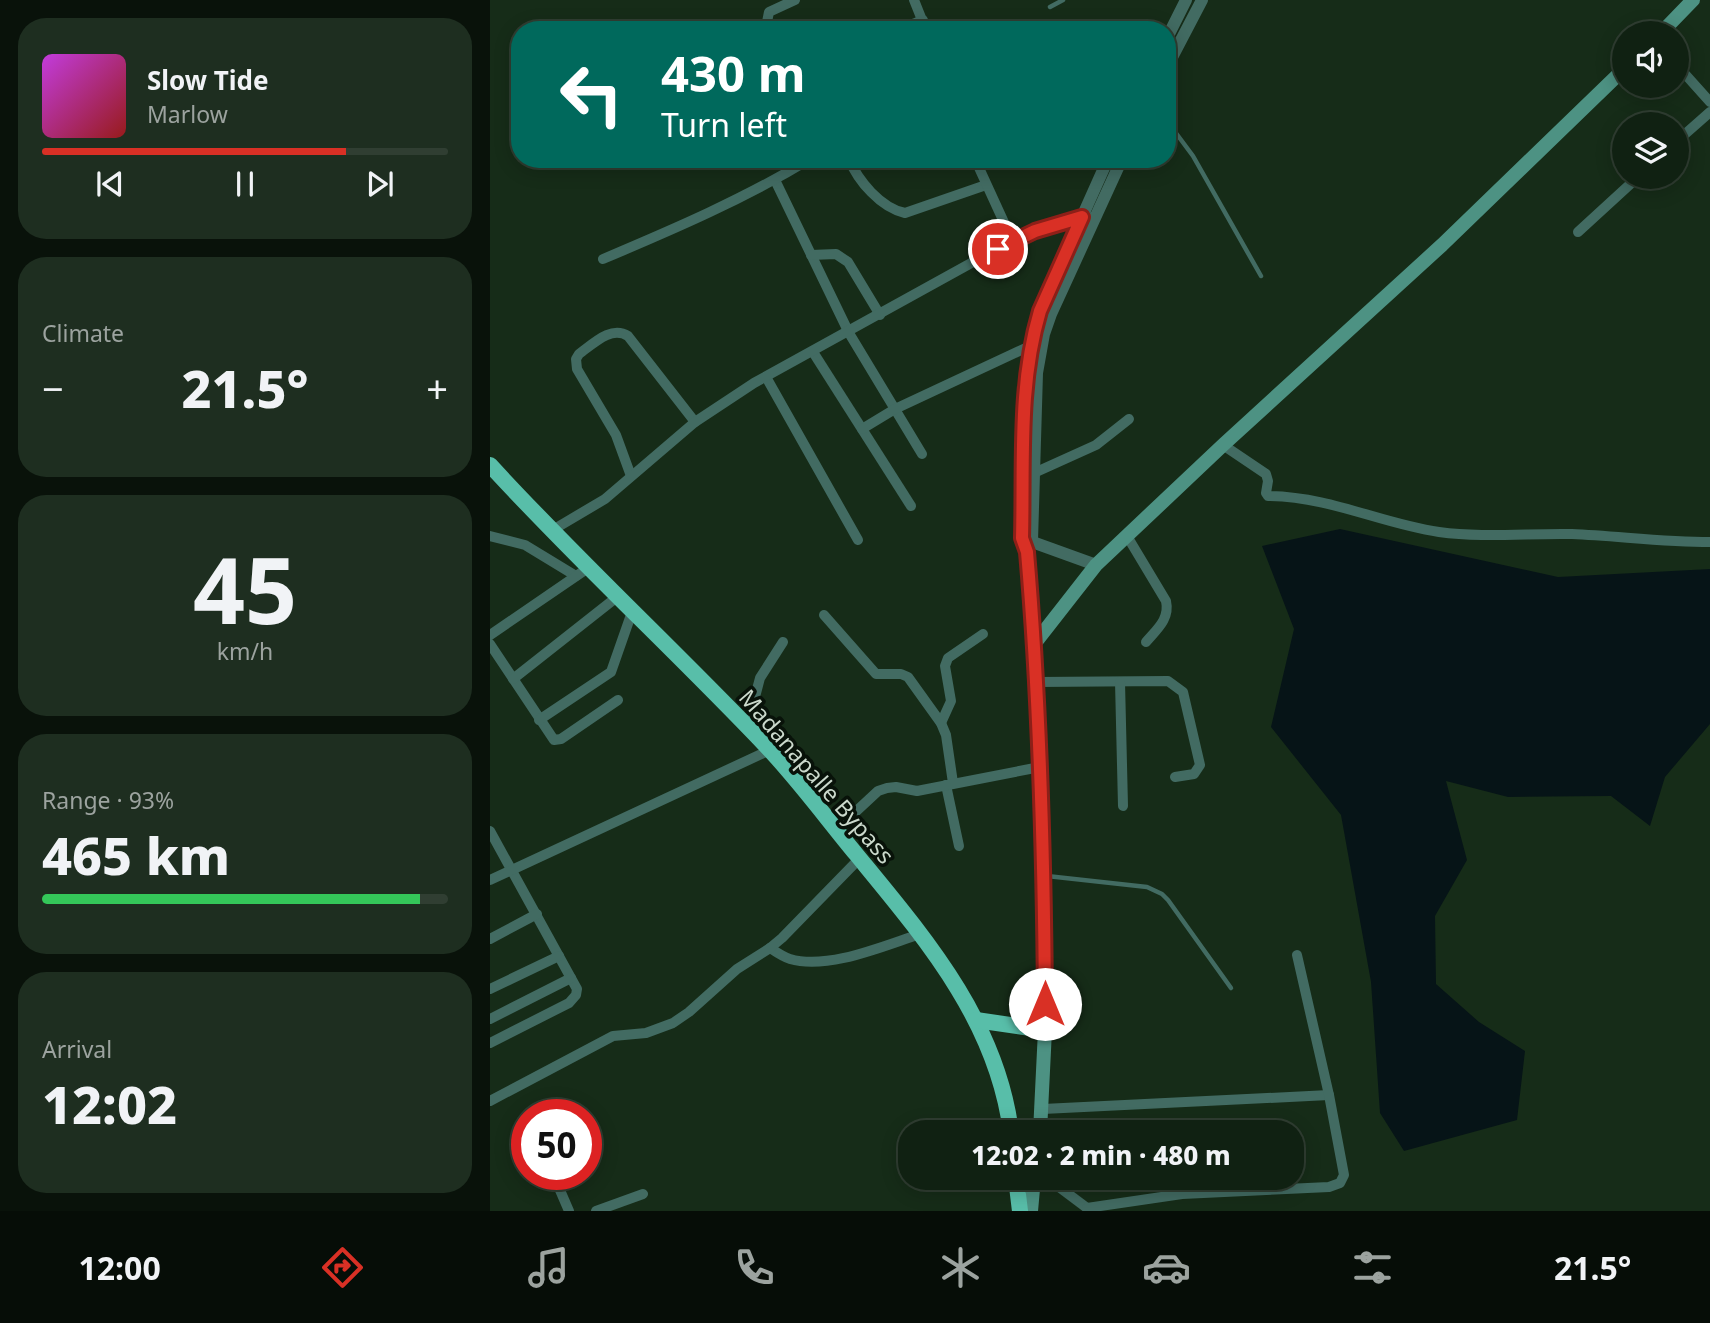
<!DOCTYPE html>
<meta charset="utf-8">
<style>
body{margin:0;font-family:"Noto Sans",sans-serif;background:#1e2e20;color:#f1f3f6;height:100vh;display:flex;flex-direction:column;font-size:26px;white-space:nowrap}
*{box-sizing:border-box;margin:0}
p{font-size:23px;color:#9ca39f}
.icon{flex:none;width:38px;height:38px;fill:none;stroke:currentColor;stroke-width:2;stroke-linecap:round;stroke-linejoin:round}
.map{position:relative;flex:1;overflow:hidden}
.panel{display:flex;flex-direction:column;gap:18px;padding:18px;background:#09120a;width:490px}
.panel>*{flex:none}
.top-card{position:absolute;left:21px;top:21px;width:665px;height:147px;border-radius:28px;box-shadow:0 4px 18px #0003,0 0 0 2px #303e32;background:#00695c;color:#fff;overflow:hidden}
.tools{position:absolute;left:1122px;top:21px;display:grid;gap:14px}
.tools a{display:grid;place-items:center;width:77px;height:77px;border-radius:50%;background:#102112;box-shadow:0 4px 18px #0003,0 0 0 2px #303e32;font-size:35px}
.speed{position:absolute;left:21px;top:1099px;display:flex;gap:14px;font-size:35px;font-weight:700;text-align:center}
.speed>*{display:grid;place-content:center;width:91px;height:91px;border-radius:50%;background:#102112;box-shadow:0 4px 18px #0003,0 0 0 2px #303e32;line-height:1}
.speed .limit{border:10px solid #d22;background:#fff;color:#111}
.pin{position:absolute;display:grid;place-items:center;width:60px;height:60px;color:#fff;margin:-30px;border:4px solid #fff;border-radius:50%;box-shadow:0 2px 7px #0007}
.me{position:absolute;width:77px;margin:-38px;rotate:0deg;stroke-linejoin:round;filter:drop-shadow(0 0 5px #0008)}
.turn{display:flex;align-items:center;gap:24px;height:147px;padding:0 35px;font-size:32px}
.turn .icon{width:91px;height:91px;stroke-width:2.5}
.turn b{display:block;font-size:49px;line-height:60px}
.big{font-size:52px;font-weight:800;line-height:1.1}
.panel .tile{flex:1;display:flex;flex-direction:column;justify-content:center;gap:10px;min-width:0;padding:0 24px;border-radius:28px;background:#1e2e20}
.panel .dial{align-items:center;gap:0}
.dial b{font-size:91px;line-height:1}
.song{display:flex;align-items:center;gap:21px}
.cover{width:84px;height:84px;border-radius:10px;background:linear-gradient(135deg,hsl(290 70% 55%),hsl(0 70% 35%))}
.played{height:7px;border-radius:4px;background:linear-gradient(90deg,#d93025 75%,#303e32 75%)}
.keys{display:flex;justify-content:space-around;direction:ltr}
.heat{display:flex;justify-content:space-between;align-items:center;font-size:38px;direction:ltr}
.charge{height:10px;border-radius:5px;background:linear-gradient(90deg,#34c759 93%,#303e32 0)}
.trip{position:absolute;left:408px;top:1120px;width:406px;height:70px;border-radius:28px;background:#102112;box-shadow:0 4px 18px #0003,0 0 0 2px #303e32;font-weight:800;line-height:70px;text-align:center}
.dock{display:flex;height:112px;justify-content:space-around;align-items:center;background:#060d07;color:#9ca39f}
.dock .icon{width:49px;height:49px}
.dock .on{color:#d93025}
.dock b{font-size:32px;color:#f1f3f6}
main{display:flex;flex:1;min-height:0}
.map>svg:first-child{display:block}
</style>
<main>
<section class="panel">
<div class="tile">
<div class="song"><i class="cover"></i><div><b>Slow Tide</b><p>Marlow</p></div></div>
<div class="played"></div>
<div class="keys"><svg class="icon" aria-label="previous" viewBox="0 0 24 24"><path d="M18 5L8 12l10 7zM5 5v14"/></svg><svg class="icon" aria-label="pause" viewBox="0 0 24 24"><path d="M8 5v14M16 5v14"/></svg><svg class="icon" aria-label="next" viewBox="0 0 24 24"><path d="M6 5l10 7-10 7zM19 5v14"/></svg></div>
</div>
<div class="tile"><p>Climate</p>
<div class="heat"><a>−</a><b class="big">21.5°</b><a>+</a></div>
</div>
<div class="tile dial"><b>45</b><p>km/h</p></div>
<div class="tile"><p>Range · 93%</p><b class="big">465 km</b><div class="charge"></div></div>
<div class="tile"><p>Arrival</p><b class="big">12:02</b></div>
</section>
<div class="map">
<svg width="1220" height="1211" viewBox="0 0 1220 1211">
<rect width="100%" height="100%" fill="#162c18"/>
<path fill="#061417" d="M850,529l218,48 152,-8v155l-45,53 -15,49 -39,-30 -103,1 -62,-16 21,79 -32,56 1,68 43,38 46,29 -8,69 -113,31 -24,-38 -9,-131 -30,-167 -70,-88 23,-98 -32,-83z"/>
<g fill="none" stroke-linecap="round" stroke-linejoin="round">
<g stroke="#426b62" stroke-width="4.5">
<path d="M560,7l13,-7"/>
<path d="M677,121l26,35 68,120"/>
<path d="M557,876l100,11 15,7 6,6 63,88"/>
</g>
<g stroke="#426b62" stroke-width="10">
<path d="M424,0l12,30"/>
<path d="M280,30l-3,-8 2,-10 26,-12"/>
<path d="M408,30l25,-10"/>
<path d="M1186,64l34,38"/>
<path d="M1186,142l34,-30"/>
<path d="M359,159c9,22 32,49 56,54l81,-28"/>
<path d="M485,159l38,83"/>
<path d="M285,180l74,153 73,121"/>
<path d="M1088,232l60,-55"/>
<path d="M321,255l25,-1 12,8 32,53"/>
<path d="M113,259c71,-30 141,-60 207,-100"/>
<path d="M323,352l98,154"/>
<path d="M276,377l92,163"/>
<path d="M372,429l33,-20 135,-63"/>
<path d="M733,445l43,29 2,7 -2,12 2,3c64,1 111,27 171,36 44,6 89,1 133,2 46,2 92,8 138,8"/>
<path d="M544,473l62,-28 33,-26"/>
<path d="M141,476l-15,-41 -39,-66 -1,-10 3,-5c14,-10 32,-29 49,-18l67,86"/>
<path d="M61,531l54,-32 90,-77 59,-39 228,-126 53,-26 52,-15"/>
<path d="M0,536l35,9 51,31"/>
<path d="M637,536l39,65c4,18 -9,28 -20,41"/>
<path d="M334,615l52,59h25l7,3 33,46 5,12 7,48"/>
<path d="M0,635l98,-67"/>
<path d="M0,644l64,96 7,-1 57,-39"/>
<path d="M23,679l104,-82"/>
<path d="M547,682l131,-1 15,11 17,73 -6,9 -19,3"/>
<path d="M630,682l3,124"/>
<path d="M49,720l72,-48 21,-60"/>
<path d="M451,723l10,-22 -6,-35 3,-8 35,-24"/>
<path d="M257,727l13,-49 23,-36"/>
<path d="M456,785l13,61"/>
<path d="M346,830l42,-39 9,-3 9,-1 21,4 123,-24"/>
<path d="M0,831l87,158 -1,6 -7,8 -79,40"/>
<path d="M0,880l280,-130"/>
<path d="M0,939l47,-25"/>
<path d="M280,948c6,4 13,9 20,11 38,11 93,-13 130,-25"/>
<path d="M0,989l69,-33"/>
<path d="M0,1019l81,-41"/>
<path d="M0,1101l123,-65 33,-3 27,-10 16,-11 48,-43 33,-21 12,-10 78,-80"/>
<path d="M553,1109l286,-14"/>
<path d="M63,1174l16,37"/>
<path d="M557,1178l44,33"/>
<path d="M597,1208l95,-14 147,-7 11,-4 4,-8 -15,-80 -32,-140"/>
<path d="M106,1211l47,-17"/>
</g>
<g stroke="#426b62" stroke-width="12">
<path d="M677,38l19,-38"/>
<path d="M677,67l35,-67"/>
<path d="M534,539l72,26"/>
<path d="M537,553l5,-12 5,-168 7,-39 7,-20 71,-155"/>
<path d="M545,643l-8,-90 -5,-15 1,-117 7,-75 10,-35 68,-152"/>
</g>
<g stroke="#4d9283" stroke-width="14">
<path d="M1171,33l32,-33"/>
<path d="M550,1132l5,-102 -1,-154 -9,-233 61,-78 127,-120 219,-200 182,-176"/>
<path d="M541,1211l3,-33"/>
</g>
<g stroke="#58bea9" stroke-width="16">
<path d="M0,465c90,98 187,187 278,283 32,34 59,71 88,106 69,84 141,167 155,278"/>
<path d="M486,1020l69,10"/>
<path d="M526,1178l4,33"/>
</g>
</g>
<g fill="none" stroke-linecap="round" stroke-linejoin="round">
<g stroke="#8d1f18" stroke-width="18">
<path id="route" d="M508,249l37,-18 47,-14 -42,94c-22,74 -16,151 -18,227l5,14c13,151 17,301 18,452"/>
</g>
<use href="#route" stroke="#d93025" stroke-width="12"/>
</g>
<g text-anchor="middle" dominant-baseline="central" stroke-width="7" stroke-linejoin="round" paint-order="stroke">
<g font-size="23" fill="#cbd9cc" stroke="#081209">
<text transform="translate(327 776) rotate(49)">Madanapalle Bypass</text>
</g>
</g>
</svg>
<div class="tools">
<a><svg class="icon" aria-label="sound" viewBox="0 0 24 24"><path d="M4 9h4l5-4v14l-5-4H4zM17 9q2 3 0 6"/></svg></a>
<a><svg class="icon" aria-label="layers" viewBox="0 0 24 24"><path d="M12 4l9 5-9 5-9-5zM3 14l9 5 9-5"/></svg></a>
</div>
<div class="speed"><div class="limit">50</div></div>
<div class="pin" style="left:508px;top:249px;background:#d93025"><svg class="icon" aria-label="arrive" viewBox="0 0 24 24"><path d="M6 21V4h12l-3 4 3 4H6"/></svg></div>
<svg class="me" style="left:555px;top:1004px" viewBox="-20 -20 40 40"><circle r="19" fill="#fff"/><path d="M0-13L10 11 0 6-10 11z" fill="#d93025"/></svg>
<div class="trip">12:02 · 2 min · 480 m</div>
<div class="top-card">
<div class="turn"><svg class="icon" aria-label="left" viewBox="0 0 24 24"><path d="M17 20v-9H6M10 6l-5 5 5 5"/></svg><div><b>430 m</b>Turn left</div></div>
</div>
</div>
</main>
<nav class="dock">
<b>12:00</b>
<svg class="icon on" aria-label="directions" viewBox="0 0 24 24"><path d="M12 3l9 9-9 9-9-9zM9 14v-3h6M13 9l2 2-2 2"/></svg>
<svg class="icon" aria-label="music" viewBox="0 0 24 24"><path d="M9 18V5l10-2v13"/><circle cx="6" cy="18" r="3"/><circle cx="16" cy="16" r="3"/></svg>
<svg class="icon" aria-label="phone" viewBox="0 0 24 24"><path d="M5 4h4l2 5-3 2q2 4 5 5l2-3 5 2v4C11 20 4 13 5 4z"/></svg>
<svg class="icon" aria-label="climate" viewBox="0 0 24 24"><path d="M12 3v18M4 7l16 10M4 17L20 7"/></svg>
<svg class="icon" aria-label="car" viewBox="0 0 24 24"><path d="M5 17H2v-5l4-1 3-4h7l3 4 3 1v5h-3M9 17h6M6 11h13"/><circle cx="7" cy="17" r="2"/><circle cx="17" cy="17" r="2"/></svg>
<svg class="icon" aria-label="filters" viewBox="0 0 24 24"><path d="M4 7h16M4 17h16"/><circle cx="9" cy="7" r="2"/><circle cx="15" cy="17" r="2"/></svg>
<b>21.5°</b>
</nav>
